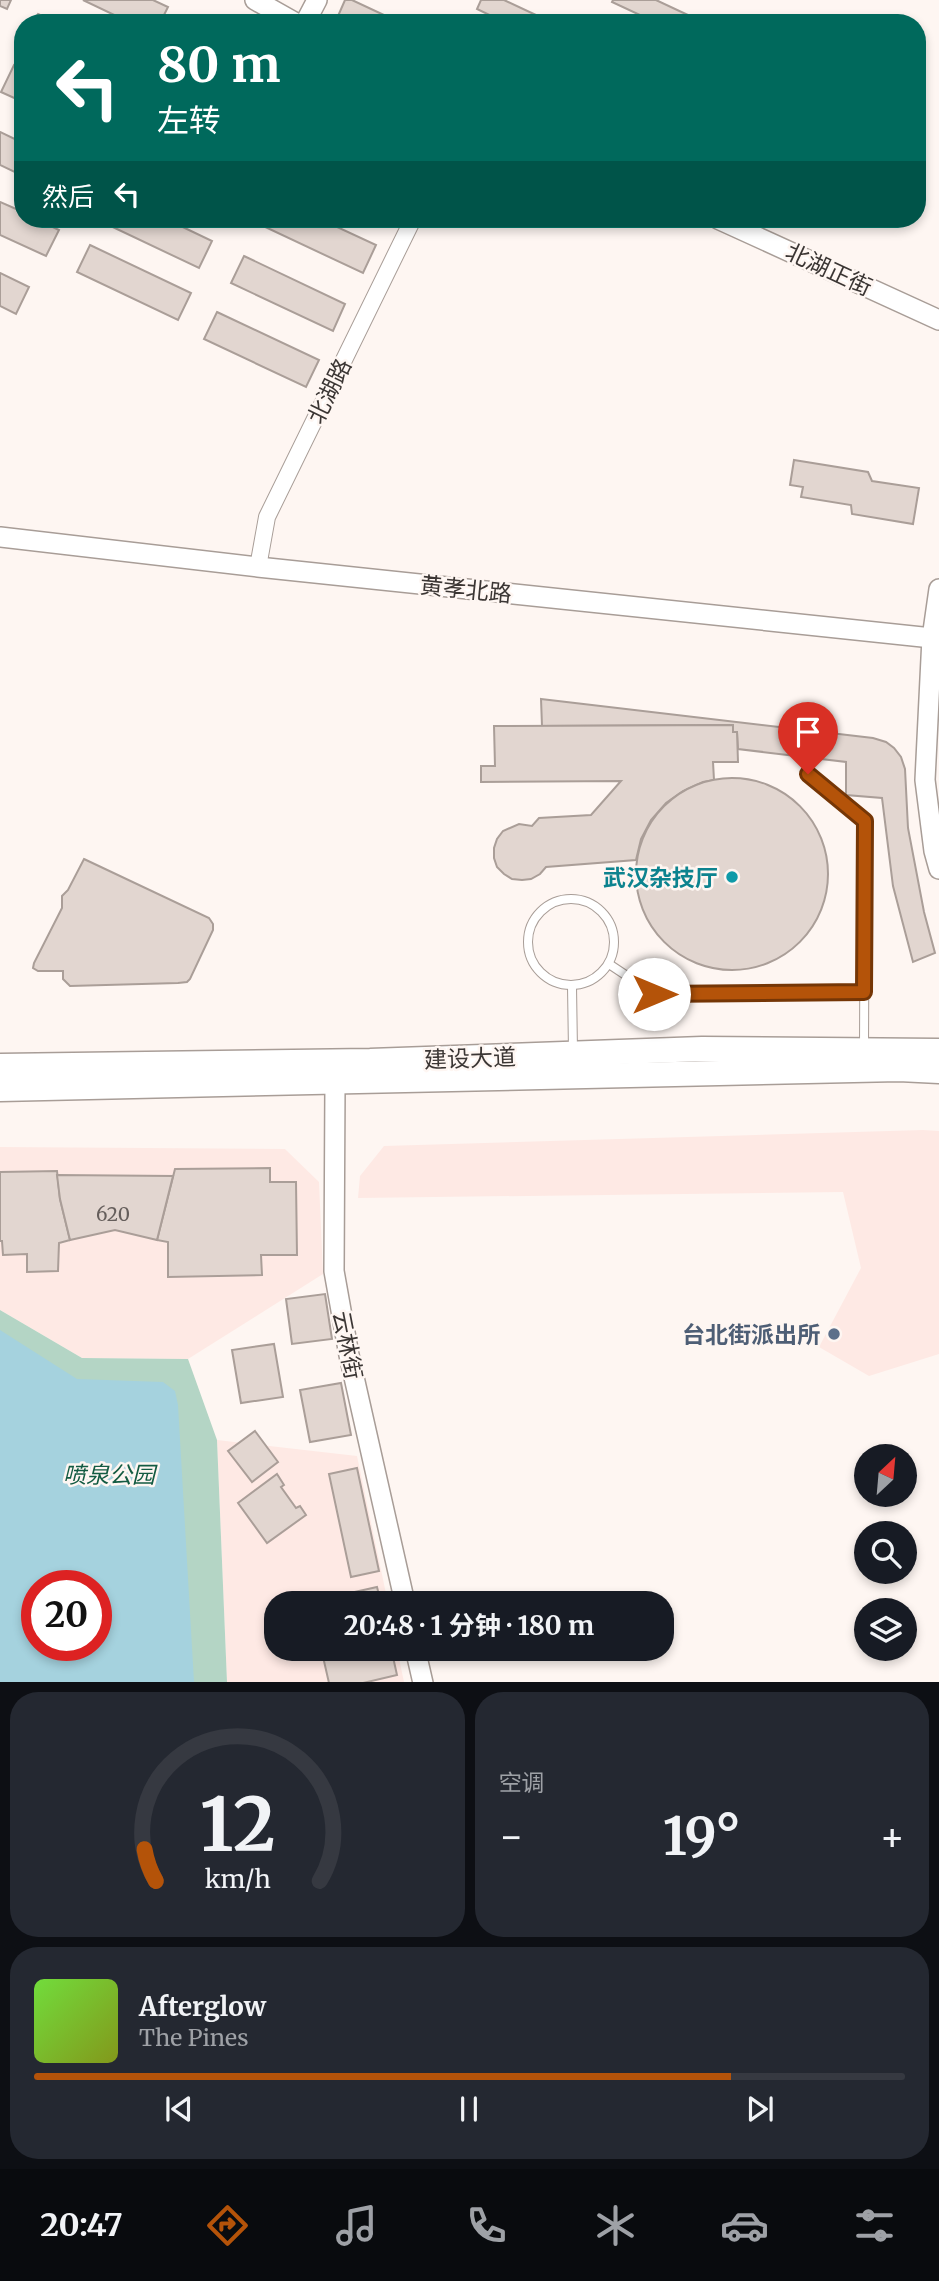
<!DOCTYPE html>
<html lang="zh">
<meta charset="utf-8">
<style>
body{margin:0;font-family:Merriweather,"Noto Sans SC",serif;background:#242831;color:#f1f3f6;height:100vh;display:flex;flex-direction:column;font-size:26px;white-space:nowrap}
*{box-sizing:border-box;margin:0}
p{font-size:23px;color:#9ea1a6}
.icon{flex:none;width:38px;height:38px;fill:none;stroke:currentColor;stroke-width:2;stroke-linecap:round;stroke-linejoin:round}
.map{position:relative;height:1682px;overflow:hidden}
.side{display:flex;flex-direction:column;gap:10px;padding:10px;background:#0d0f14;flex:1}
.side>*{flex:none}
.hud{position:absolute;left:14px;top:14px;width:912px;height:214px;border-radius:28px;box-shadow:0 4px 10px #0003;background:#00695c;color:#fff;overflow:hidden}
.needle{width:46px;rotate:26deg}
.fabs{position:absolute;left:854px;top:1444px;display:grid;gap:14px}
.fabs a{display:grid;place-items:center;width:63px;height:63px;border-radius:50%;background:#171b24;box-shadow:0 4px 10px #0003;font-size:35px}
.speed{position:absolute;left:21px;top:1570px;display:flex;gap:14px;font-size:35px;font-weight:700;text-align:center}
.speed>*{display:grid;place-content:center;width:91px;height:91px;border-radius:50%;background:#171b24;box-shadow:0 4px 10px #0003;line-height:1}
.speed .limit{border:10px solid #d22;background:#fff;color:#111}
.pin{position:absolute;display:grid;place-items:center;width:60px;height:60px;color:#fff;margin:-72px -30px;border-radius:50% 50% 50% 0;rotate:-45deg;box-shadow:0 0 7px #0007}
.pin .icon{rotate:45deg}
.me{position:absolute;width:77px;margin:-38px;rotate:90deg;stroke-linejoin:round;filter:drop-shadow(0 0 5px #0008)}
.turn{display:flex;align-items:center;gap:24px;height:147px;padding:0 28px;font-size:32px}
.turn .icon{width:91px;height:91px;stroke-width:2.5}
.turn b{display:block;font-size:49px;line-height:60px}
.then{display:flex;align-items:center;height:66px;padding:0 28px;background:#0003;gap:14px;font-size:26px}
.big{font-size:52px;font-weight:700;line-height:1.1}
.side .tile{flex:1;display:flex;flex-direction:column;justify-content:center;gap:10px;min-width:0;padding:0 24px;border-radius:28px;background:#242831}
.side .dial{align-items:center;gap:0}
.dial svg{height:182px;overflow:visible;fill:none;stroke:#363941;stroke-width:7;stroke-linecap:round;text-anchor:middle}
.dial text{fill:#f1f3f6;stroke:none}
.song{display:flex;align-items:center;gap:21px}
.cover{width:84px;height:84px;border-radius:10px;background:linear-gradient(135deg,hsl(100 70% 55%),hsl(70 70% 35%))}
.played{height:7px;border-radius:4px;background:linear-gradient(90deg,#b45309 80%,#363941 80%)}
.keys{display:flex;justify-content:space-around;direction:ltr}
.heat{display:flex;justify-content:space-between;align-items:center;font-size:38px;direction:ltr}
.side .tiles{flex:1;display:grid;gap:10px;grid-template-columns:1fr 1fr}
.tile:last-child{grid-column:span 2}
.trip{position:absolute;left:264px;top:1591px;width:410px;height:70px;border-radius:28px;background:#171b24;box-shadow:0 4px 10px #0003;font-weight:700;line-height:70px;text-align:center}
.dock{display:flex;height:112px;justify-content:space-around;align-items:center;background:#090b0e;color:#9ea1a6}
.dock .icon{width:49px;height:49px}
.dock .on{color:#b45309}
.dock b{font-size:32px;color:#f1f3f6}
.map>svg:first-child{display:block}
</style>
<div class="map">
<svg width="939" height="1683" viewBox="0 0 939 1683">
<rect width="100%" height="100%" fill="#fef6f2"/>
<g fill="#fee9e4">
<path d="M923,1130l16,1v223l-70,22 -50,-29 42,-79 -18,-76 -485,6 2,-22 24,-30z"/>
<path d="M0,1147l285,2 34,33 4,92 -135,85 -106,-1 -82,-48z"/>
<path d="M217,1440l140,16 31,147h-112v45l121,1 7,33h-177z"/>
</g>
<path fill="#b4d5c5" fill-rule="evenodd" d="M0,1310l82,48 106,1 29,81 10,242 -227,1zM37,1586h59v59h-59z"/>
<path fill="#a5d2de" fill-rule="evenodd" d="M0,1330l77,49 86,3 12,9 3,14 16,277h-194zM37,1586h59v59h-59z"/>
<g fill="#e2d6d0" stroke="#aa9e98" stroke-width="2">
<path d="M0,0h11l-4,9 -7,-3z"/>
<path d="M83,0h70l15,7 -8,16h-29z"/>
<path d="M345,0h7l49,23h-48l-15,-7z"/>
<path d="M481,0h23l49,23h-47l-29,-14z"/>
<path d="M613,0h43l49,23h-48l-45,-21z"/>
<path d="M38,14l19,9h-24z"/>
<path d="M14,65l9,4v33l-22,-10z"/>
<path d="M0,132l23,11v33l-23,-11z"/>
<path d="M0,202l23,10v7h13l23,11 -13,26 -46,-21z"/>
<path d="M166,219l46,22 -13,27 -101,-48z"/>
<path d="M264,219h56l56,26 -13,28 -102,-48z"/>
<path d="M90,245l101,48 -13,27 -101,-48z"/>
<path d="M244,256l101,48 -12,27 -102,-48z"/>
<path d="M0,273l29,14 -13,27 -16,-8z"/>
<path d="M217,312l102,48 -13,27 -102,-48z"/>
<path d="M794,460l74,12 4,9 47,7 -6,36 -61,-10 -1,-9 -50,-8 2,-10 -13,-2z"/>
<path d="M541,699l332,39 13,4 8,6 7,9 4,12 3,59 16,84 11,41 -22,9 -20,-76 -11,-88 -36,-3v-33l-108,-13 -1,-17h-4v-7l-191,1z"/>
<path d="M733,725v7h4l1,30h-25l1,18 -11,2 -20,9 -17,12 -15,17 -10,19 -5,21 -90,7 -6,7 -9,5 -9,1 -10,-1 -8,-5 -7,-7 -3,-9v-10l3,-9 6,-8 16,-7 13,2 7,-8 52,-3 30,-34 -140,1v-16h14l-1,-40z"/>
<circle cx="732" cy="874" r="96"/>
<path d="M84,859l125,59 4,6v6l-23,49 -3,3 -9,1 -108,3 -7,-7v-8h-25l-5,-3 1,-5 28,-55v-12l6,-6z"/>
<path d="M270,1168v14h26l1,73h-36l1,20 -94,2v-35l-11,-2 18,-71z"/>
<path d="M57,1171l3,28 10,41 -11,3 -1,28 -31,1v-18l-24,1 -1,-14h-2v-69z"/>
<path d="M57,1175l116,1 -16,64 -42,-10 -45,10 -10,-41z"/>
<path d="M325,1294l7,45 -40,5 -6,-45z"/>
<path d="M274,1344l9,53 -42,6 -9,-53z"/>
<path d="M341,1383l10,52 -41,7 -10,-52z"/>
<path d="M255,1431l23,31 -26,20 -24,-31z"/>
<path d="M357,1468l22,103 -28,6 -22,-103z"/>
<path d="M277,1474l7,11 -3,2 15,21 4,-2 6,9 -39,28 -29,-40z"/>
<path d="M377,1587l4,16 -71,-1z"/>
<path d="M321,1648h70l6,27 -34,8h-34z"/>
</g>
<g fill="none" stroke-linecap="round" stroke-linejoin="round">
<g stroke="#a89d97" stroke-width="10">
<g id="service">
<path d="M808,774l57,47 -1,227"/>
<circle cx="571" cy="942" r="43"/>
<path d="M609,964l45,30 211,-2"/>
<path d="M572,986l1,65"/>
</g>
</g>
<g stroke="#a89d97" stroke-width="18">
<path id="minor" d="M258,567l9,-50 146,-298"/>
</g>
<g stroke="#a89d97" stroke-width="22">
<g id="tertiary">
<path d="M255,0l41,23"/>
<path d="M305,23l12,-23"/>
<path d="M718,219l221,101"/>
<path d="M0,537l258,30 674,71"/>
<path d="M939,589l-7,49 -7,142 9,71 5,18"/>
<path d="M335,1083l-1,188 15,84 56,248"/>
<path d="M415,1648l8,35"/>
</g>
</g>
<g stroke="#a89d97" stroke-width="27">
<g id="primary">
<path d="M0,1066l370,-5 332,-12 237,2"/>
<path d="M0,1089l899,-20 40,2"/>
</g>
</g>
<use href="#service" stroke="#fff" stroke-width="8"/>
<use href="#minor" stroke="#fff" stroke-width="16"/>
<use href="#tertiary" stroke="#fff" stroke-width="19"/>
<use href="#primary" stroke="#fff" stroke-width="24"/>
</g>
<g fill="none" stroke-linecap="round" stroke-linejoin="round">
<g stroke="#753606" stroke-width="18">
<path id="route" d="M654,994l210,-2 1,-171 -57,-47"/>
</g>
<use href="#route" stroke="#b45309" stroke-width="12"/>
</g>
<circle fill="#0f9aa8" stroke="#fef6f2" stroke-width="2.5" cx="732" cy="877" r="7"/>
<circle fill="#5c6f8a" stroke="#fef6f2" stroke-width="2.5" cx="834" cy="1334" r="7"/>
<g text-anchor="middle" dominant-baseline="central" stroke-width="5" stroke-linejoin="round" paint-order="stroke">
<g font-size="19" fill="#655e5b">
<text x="113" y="1214">620</text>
</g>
<g font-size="23" fill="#3b3634" stroke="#fef6f2">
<text transform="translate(829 269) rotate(25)">北湖正街</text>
<text transform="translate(329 391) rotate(-64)">北湖路</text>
<text transform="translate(466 589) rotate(6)">黄孝北路</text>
<text transform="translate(470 1058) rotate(-2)">建设大道</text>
<text transform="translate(348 1345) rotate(79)">云林街</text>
</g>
<g font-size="23" font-weight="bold" fill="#0d838f" stroke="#fef6f2" text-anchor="end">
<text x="718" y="877">武汉杂技厅</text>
</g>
<g font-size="23" font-weight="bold" fill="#4e5e75" stroke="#fef6f2" text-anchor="end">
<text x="820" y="1334">台北街派出所</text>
</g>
<g font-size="23" font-style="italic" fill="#135b42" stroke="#fef6f2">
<text x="109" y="1474">喷泉公园</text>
</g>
</g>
</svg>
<div class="fabs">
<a><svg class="needle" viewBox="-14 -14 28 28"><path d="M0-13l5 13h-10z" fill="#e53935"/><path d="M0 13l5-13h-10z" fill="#9ea1a6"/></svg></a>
<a><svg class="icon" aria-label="search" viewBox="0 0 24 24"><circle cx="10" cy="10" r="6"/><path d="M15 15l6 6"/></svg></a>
<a><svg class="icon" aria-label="layers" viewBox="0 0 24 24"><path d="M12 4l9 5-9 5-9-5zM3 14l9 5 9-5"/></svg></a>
</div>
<div class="speed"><div class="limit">20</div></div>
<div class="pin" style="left:808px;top:774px;background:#d93025"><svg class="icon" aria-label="arrive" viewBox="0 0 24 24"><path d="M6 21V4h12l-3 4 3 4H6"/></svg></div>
<svg class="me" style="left:654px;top:994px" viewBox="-20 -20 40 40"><circle r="19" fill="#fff"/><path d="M0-13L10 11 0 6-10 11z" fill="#b45309"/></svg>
<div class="trip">20:48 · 1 分钟 · 180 m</div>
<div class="hud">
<div class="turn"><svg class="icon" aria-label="left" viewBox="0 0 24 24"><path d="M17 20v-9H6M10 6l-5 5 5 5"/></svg><div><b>80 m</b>左转</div></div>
<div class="then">然后<svg class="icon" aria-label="left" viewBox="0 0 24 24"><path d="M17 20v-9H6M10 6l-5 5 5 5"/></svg></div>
</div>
</div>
<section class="side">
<div class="tiles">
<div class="tile dial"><svg viewBox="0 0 100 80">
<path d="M14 69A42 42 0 1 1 86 69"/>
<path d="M14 69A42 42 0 0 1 9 55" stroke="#b45309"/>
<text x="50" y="56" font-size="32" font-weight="700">12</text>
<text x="50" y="72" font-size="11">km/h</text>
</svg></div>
<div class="tile"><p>空调</p>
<div class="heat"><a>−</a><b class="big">19°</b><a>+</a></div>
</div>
<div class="tile">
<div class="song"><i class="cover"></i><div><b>Afterglow</b><p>The Pines</p></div></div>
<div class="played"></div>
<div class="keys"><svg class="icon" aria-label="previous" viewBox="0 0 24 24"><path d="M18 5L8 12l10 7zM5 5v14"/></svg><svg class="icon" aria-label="pause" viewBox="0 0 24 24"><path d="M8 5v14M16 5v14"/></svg><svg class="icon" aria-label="next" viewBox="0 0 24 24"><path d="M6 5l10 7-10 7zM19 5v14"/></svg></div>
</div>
</div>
</section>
<nav class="dock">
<b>20:47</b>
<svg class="icon on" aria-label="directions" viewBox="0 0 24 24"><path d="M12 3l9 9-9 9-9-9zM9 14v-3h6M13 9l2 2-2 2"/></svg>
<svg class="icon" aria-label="music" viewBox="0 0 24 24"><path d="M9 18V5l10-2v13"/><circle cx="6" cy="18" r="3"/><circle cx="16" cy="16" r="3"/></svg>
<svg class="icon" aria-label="phone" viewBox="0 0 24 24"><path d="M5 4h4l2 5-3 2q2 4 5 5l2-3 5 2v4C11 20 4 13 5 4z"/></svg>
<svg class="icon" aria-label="climate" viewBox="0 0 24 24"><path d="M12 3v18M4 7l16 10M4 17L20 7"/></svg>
<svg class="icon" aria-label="car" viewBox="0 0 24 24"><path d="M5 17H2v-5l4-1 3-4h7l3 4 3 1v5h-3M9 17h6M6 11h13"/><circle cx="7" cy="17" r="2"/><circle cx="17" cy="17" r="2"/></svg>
<svg class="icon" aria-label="filters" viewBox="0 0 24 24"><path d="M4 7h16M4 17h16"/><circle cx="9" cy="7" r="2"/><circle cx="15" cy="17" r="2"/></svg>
</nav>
